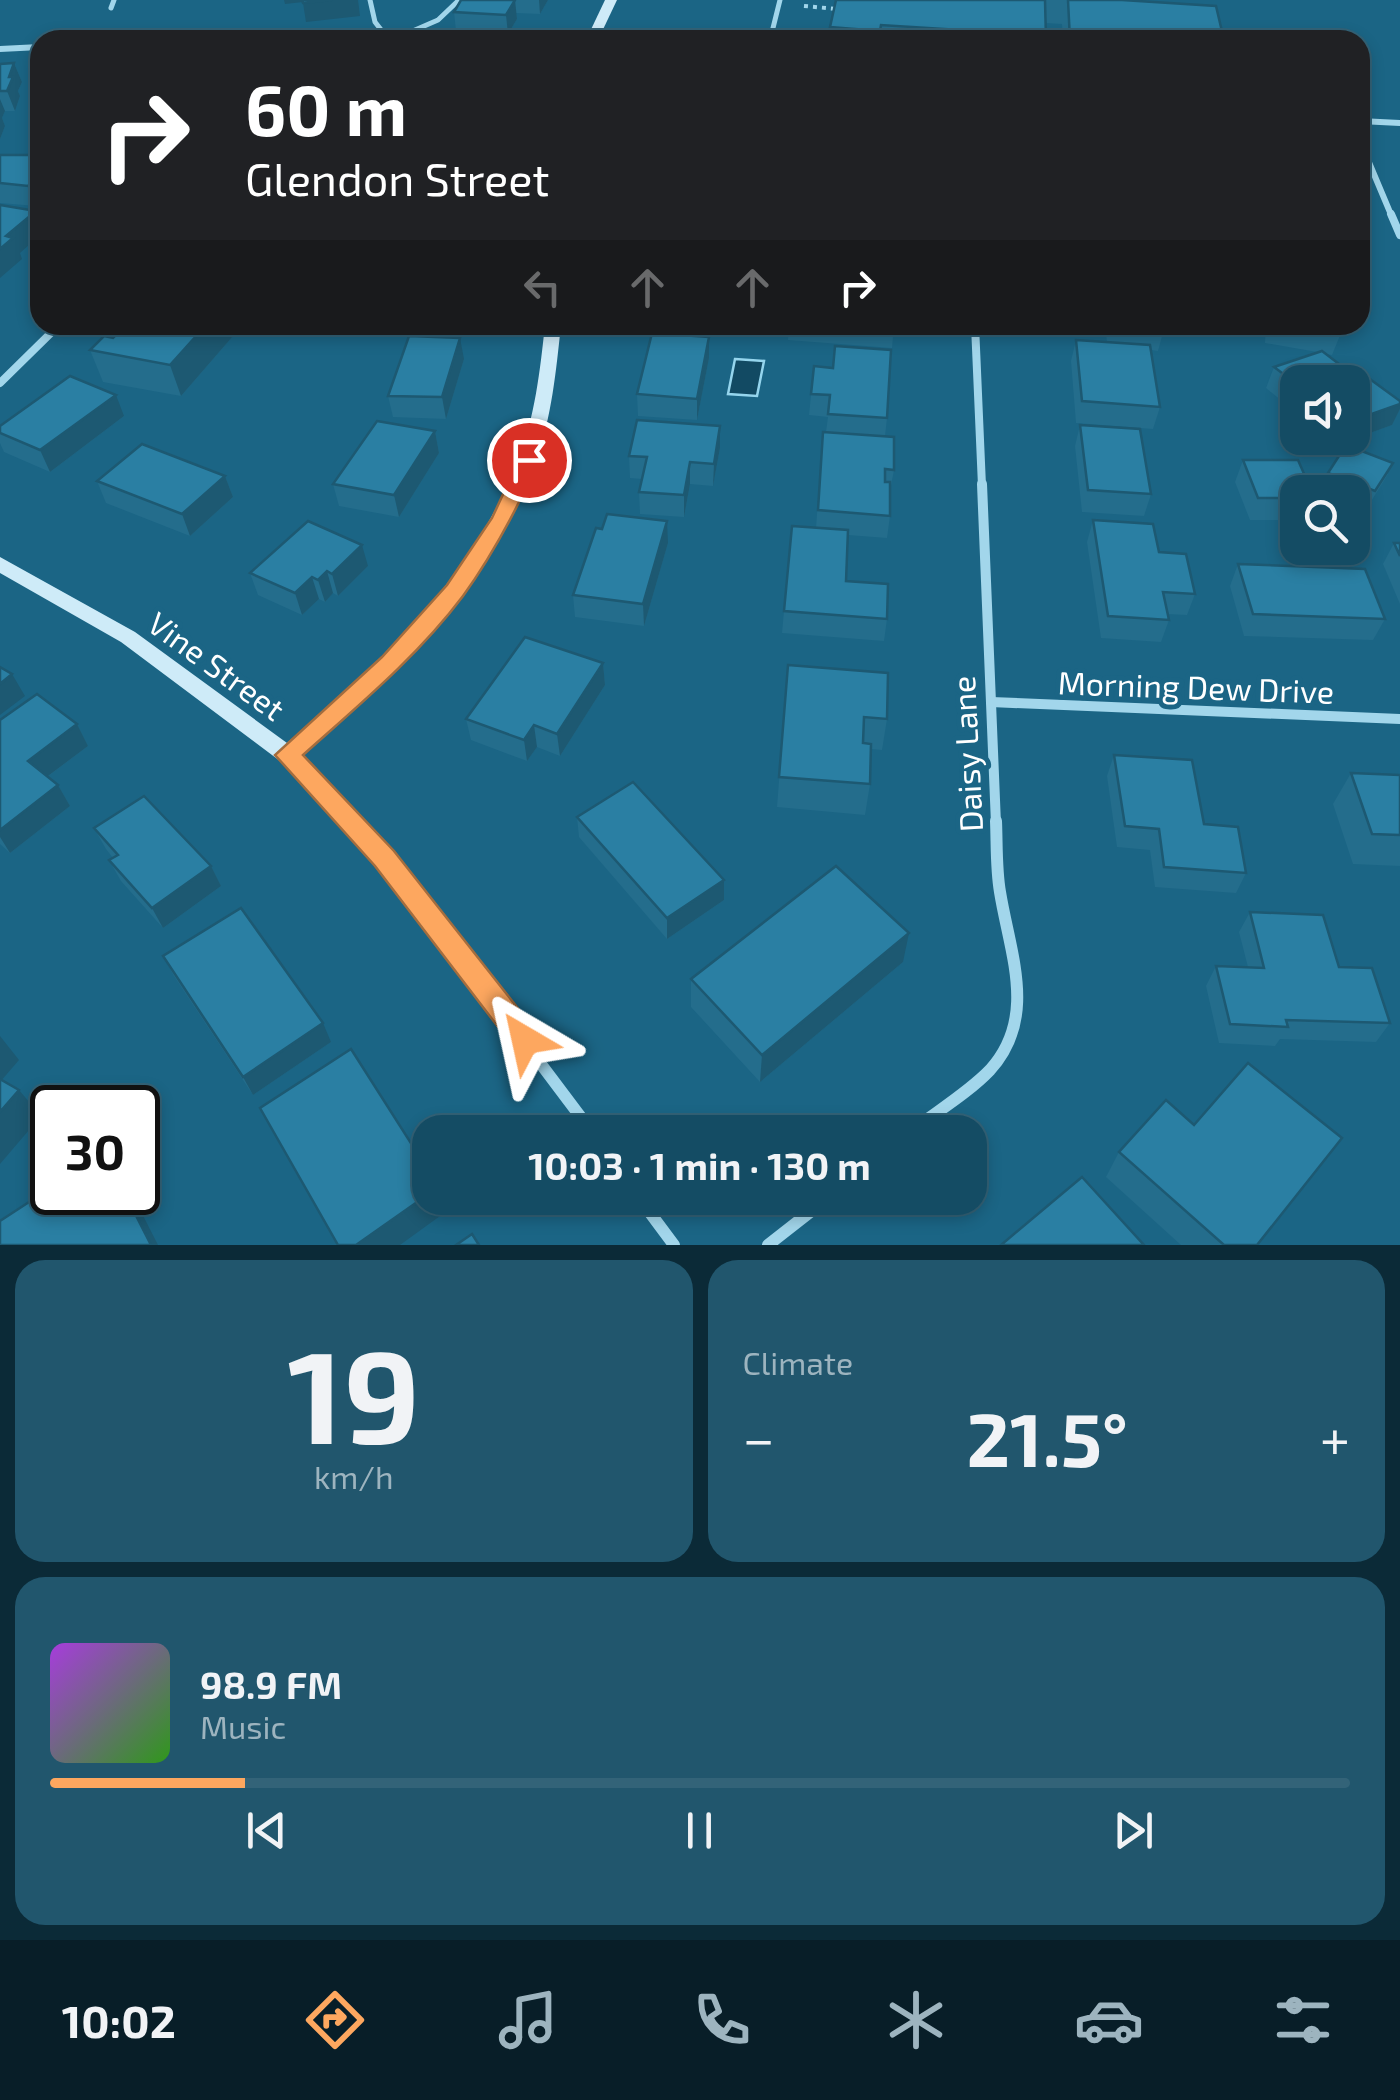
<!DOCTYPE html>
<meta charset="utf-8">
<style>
body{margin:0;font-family:"Exo 2",sans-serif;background:#21566d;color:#f1f3f6;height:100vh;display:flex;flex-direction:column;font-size:38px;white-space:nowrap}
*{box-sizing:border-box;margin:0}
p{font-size:32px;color:#9db4bf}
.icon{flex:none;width:55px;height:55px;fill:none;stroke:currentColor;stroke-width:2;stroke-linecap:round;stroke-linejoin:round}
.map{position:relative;height:1245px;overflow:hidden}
.panel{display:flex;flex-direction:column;gap:15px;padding:15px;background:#0b2a37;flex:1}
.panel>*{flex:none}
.guide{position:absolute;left:30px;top:30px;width:1340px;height:305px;border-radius:30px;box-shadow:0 5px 15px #0003,0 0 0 2px #336378;background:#202124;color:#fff;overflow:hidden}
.tools{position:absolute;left:1280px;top:365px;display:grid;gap:20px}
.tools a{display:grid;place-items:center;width:90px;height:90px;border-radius:20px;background:#144c64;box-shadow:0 5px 15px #0003,0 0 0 2px #336378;font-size:50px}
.speed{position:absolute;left:30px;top:1085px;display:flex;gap:20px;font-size:50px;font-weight:700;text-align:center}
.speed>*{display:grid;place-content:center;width:130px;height:130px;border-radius:50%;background:#144c64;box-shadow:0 5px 15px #0003,0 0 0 2px #336378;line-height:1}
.speed .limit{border:5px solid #111;border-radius:15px;background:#fff;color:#111}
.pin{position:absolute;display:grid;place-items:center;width:85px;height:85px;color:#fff;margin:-42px;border:5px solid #fff;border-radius:50%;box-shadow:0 2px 10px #0007}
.me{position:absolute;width:110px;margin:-55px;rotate:324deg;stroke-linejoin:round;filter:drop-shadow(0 0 8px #0008)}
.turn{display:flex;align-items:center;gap:35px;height:210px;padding:0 50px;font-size:45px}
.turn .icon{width:130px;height:130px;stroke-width:2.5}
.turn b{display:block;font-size:70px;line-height:85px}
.lanes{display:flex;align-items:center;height:95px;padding:0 50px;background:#0003;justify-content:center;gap:50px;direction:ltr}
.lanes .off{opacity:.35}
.big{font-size:75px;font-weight:700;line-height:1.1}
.panel .widget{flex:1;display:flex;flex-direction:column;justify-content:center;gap:15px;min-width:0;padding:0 35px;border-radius:30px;background:#21566d}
.panel .dial{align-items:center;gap:0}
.dial b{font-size:130px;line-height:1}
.song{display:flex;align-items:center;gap:30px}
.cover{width:120px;height:120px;border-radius:15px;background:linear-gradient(135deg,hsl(280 70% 55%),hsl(110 70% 35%))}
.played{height:10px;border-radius:5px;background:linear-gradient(90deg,#fda75f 15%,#336378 15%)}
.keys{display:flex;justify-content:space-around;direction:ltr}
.heat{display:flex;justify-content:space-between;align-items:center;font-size:55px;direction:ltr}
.panel .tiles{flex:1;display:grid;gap:15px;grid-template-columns:1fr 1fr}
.widget:last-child{grid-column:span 2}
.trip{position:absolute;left:412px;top:1115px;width:575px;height:100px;border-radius:30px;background:#144c64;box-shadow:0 5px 15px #0003,0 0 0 2px #336378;font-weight:700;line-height:100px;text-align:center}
.tab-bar{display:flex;height:160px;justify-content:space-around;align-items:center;background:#081e28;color:#9db4bf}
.tab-bar .icon{width:70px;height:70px}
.tab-bar .selected{color:#fda75f}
.tab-bar b{font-size:45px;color:#f1f3f6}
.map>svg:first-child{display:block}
</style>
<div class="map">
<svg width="1400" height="1245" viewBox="0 0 1400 1245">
<rect width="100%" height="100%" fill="#1b6585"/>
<path fill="#124a63" stroke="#95d5ed" stroke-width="2.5" d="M735,359l29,2 -7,35 -29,-2z"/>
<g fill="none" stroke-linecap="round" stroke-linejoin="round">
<path stroke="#a2d6eb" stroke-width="4" stroke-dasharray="4 5" stroke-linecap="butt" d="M804,6l33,3"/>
<g stroke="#a2d6eb" stroke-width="5">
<path d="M370,0l5,22 14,18"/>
<path d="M111,8l3,-8"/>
<path d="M392,40l46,-20 21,-20"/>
<path d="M770,40l10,-40"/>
</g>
<g stroke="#a2d6eb" stroke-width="6">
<path d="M139,40h58"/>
<path d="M0,49l40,-2"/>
<path d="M1360,121l40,2"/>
<path d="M1360,141l32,76"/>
</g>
<g stroke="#a2d6eb" stroke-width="8">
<path d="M1391,214l9,21"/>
<path d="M975,325l7,161"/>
<path d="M0,383l59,-58"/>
</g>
<g stroke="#a2d6eb" stroke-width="10">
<path d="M982,484l14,340"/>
<path d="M991,702l409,17"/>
<path d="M288,755l63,69"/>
</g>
<g stroke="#a2d6eb" stroke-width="12">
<path d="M349,821l97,117 146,194"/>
<path d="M910,1132c26,-20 58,-39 80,-62 48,-53 20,-116 10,-178 -4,-23 -3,-48 -4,-71"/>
<path d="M639,1198l35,47"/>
<path d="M768,1245l60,-47"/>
</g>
<g fill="#ceebf8" fill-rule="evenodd">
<path d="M605,0h12l-19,40h-12z"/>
<path d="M545,325h16c-5,46 -9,92 -25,135 -46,125 -143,215 -240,301l-8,3 -8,-3 -159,-119 -121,-69v-16l135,75 152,111c94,-81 186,-165 231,-283 17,-43 22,-89 27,-135z"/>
</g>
</g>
<g fill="#246d8c">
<path d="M461,0h87l-8,14 -24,-1 1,6 -9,15 -52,-3 -2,-19z"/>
<path d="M836,0h286l102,40h-161l-1,-16 -16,-1v17h-217l1,-13z"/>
<path d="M14,63l8,19 -4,9 2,5 -5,15h-10l-3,7 3,8 -5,13v-75z"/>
<path d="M0,155h40v47l-4,4 -36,-3z"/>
<path d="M354,325h72l-72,2z"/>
<path d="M667,325h94l-1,6z"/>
<path d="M789,325h105l-2,23 -104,-8z"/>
<path d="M1105,325h58l1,4 -6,22 -7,-1 9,57 -7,22 -77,-6 -5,-62 5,-21 31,2z"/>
<path d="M1266,325h75v8l-9,22 -6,-1 34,26 40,21v8l-8,16 -55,20 -10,-7h25v-56h-54v32l-32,-26 8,-21 43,-15 -52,-9z"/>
<path d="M240,328l-59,68 -78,-14 -13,-32 23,-12z"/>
<path d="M709,337v21l-12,62 -59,-4 -1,-22z"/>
<path d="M464,359l-18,60 -53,-2 -5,-21z"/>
<path d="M814,366l73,52 -2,18 9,34 -4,21v25l-3,22 -39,-3 -2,46 41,38 -3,22 -102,-8 2,-22 32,-83 7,-96h3l2,-15 -19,-2z"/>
<path d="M124,416l-74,56 -46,-20 -4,-9v-17z"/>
<path d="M1080,425l71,69 -7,22 -62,-4 -7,-66z"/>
<path d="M720,426v22l-7,38 -23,-2 -6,33 -44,-3 -1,-22 3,-13 -12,-1 -1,-22z"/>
<path d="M435,431l4,22 -40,64 -60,-11 -6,-22z"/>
<path d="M1243,460l55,32v28h-48l-15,-38z"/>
<path d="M1328,473l60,1 -18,29 -18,-7v-4h-7l-22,-8z"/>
<path d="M225,476l8,21 -43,39 -84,-33 -9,-22z"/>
<path d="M1093,520l66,32 36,42 -8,21 -20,-1 2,6 -8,22 -60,-4 -14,-96z"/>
<path d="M668,543l-24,83 -69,-9 -2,-22z"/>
<path d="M1394,543h6v61l-17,-40z"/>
<path d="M1238,564l147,55 -12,21 -129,-4 -14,-50z"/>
<path d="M368,566l-30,30 -5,-3 -8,9 -6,-3 -17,16 -44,-20 -8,-22z"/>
<path d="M603,663l2,22 -45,71 -23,-9 -10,14 -56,-21 -5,-21z"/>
<path d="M788,665l99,54 -5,31 -11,-1 -1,35 -5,31 -88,-8z"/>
<path d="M0,720l77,4 11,22 -41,31 11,8 12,21 -60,47 -10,-9z"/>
<path d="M1114,755l132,118 -10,20 -81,-6 -5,-37 -33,-3 -10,-71z"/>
<path d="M1351,773l49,2v91l-47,-2 -20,-60z"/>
<path d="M577,817l147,83 -57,39 -88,-102z"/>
<path d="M94,828l117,38 10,20 -58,42 -42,-47 -12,-21 4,-2 -7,-9z"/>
<path d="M1250,912l89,55 51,56 -14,19 -96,-3 -5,7 -56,-3 -13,-57 10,-20 32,1 -9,-35z"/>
<path d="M163,956l168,86 -78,53 -79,-119z"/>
<path d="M903,962l-143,120 -69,-75v-28z"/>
<path d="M1194,1125l63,120h-76l-75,-68 13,-25z"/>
</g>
<g fill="#1d5972">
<path d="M284,0h37l-36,4z"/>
<path d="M332,0h26l2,16 -54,6 -3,-19z"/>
<path d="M515,0l2,19 -9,15 -2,-19z"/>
<path d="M539,0h9l-8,14z"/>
<path d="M14,63l8,19 -4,9 2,5 -5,15 -8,-20 2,-14z"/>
<path d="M0,99l5,12 -3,7 3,8 -5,13z"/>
<path d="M32,181l8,21 -4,4 -8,-20z"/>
<path d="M36,211l4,10v14l-20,18 2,6 -22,19v-29l6,-13z"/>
<path d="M206,325h33l1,3 -59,68 -11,-31z"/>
<path d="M709,337v21l-12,62v-21z"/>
<path d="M460,338l4,21 -18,60 -4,-22z"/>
<path d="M116,395l8,21 -74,56 -10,-22z"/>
<path d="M1400,404v5l-8,16 -55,20 3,-7h12v-17z"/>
<path d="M720,426v22l-7,38 1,-22z"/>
<path d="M435,431l4,22 -40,64 -5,-22z"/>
<path d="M690,462v22l-6,33v-22z"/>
<path d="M225,476l8,21 -43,39 -8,-22z"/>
<path d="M667,521l1,22 -24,83 -1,-22z"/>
<path d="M362,545l6,21 -30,30 -6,-22z"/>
<path d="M327,571l6,22 -8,9 -7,-22z"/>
<path d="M312,577l7,22 -17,16 -7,-22z"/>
<path d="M603,663l2,22 -45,71 -3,-22z"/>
<path d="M12,674l13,22 -25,19v-31z"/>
<path d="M77,724l11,22 -48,36 -12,-21z"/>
<path d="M534,725l3,22 -10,14 -3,-21z"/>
<path d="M58,785l12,21 -60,47 -10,-16v-7z"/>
<path d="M211,866l10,20 -58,42 -11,-20z"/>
<path d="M724,880v20l-57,39v-21z"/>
<path d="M909,933l-6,29 -143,120 2,-27z"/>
<path d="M323,1023l8,19 -78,53 -10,-18z"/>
<path d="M0,1036l19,24 -19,22z"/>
<path d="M19,1090l22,26 -41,48v-52z"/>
<path d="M124,1192h7l27,53h-7z"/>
<path d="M430,1193v5h12l5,13 -47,34h-44z"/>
</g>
<g fill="#2a7fa3" stroke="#1d5972" stroke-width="2.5">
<path d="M302,0h30l-29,3z"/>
<path d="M461,0h54l-9,15 -52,-3z"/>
<path d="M836,0h209l1,40 -55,-1v-7l-110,-7 -1,6 -50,-4z"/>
<path d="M1068,0h54l94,6 8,34h-58l-57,-4v4h-39z"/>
<path d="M14,63l-5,14h4l-6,14h-7v-27z"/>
<path d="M0,155h40v27l-8,-1 -4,5 -28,-3z"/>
<path d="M0,205l36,6 -30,25 7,2 -13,11z"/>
<path d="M126,325h80l-36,40 -80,-15 14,-14 9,2z"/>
<path d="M1113,325h50l1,4 -51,-3z"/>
<path d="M1292,325h49v8z"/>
<path d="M652,333l57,4 -12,62 -60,-5z"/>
<path d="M409,336l51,2 -18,59 -54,-1z"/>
<path d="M1076,340l74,5 10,62 -78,-6z"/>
<path d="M835,346l56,4 -4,68 -59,-4 2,-19 -19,-1 3,-28 19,2z"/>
<path d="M1322,351l38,29 7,-3 33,24v3l-48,17v-39h-54v3l-24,-18z"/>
<path d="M70,376l46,19 -76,55 -40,-17v-7z"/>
<path d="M637,420l83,6 -6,38 -24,-2 -6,33 -45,-3 8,-35 -18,-1z"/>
<path d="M377,421l58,10 -41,64 -61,-11z"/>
<path d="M1080,425l60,4 11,65 -63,-4z"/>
<path d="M823,432l71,5v33l-9,-1v13h5v34l-72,-6z"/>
<path d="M142,444l83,32 -43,38 -85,-33z"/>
<path d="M1346,445l47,18 -18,28 -47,-18z"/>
<path d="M1243,460h55l14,32h-14v6h-40z"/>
<path d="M607,514l60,7 -24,83 -70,-9 23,-67 6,1z"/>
<path d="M1093,520l60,4 6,28 27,2 9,40 -32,-2 6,28 -61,-4z"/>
<path d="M308,521l54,24 -30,29 -5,-3 -9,9 -6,-3 -17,16 -45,-20z"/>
<path d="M792,526l56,4 -2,51 42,3 -1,35 -103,-8z"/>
<path d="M1394,543h6v13z"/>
<path d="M1238,564l127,5 20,50 -132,-5z"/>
<path d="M525,637l78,26 -46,71 -23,-9 -10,15 -58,-21z"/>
<path d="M788,665l100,8 -1,46 -23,-2 -1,26 8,1 -1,40 -91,-7z"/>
<path d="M0,667l12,7 -12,10z"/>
<path d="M37,694l40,30 -49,37 30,24 -58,45v-110z"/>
<path d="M1114,755l78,5 12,64 34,3 8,46 -82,-6 -5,-38 -34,-3z"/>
<path d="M1351,773l49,2v60l-28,-1z"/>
<path d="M633,782l91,98 -57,38 -90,-101z"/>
<path d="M144,796l67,70 -59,42 -43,-48 9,-5 -24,-27z"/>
<path d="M836,866l73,67 -147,122 -71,-76z"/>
<path d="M241,908l82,115 -80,54 -80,-121z"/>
<path d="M1250,912l73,3 16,52 33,1 18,55 -104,-3 2,7 -58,-3 -14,-58 48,2z"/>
<path d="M351,1049l79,124v20l-74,52h-18l-78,-137z"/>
<path d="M1248,1063l94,75 -85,107h-33l-105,-93 47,-52 28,25z"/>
<path d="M0,1079l19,11 -19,22z"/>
<path d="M1082,1177l62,68h-143z"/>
<path d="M52,1187v5h72l27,53h-151v-24z"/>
<path d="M472,1234l7,11h-23z"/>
</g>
<path fill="#fda75f" stroke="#a46d3e" stroke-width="2.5" d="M529,453l10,7c-21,47 -45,93 -76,136 -45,60 -104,109 -160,159l91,96 141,179 5,10 -5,9 -10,4 -10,-4 -140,-183 -100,-111 107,-98 65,-72 45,-67 27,-58z"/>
<g text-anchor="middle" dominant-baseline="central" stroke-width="10" stroke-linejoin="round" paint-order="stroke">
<g font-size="32" fill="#fff" stroke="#1b6585">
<text transform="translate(217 665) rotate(36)">Vine Street</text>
<text transform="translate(1196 686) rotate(2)">Morning Dew Drive</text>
<text transform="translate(966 754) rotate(-93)">Daisy Lane</text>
</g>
</g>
</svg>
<div class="tools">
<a><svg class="icon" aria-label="sound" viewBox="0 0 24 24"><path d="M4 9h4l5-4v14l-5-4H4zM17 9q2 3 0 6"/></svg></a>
<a><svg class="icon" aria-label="search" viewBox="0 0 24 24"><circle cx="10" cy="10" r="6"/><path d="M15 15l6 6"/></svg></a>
</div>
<div class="speed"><div class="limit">30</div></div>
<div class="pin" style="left:529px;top:460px;background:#d93025"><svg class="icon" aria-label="arrive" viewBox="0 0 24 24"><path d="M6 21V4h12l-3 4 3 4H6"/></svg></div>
<svg class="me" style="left:525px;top:1040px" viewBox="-20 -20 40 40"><path d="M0-17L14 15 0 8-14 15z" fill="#fda75f" stroke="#fff" stroke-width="4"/></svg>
<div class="trip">10:03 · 1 min · 130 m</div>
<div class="guide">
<div class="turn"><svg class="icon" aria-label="right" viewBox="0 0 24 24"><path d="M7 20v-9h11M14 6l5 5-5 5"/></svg><div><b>60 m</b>Glendon Street</div></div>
<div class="lanes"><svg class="icon off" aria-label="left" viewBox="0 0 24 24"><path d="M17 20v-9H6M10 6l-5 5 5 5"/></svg><svg class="icon off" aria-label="ahead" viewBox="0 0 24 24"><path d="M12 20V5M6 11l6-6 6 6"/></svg><svg class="icon off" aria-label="ahead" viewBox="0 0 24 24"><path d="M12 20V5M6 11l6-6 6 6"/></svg><svg class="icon" aria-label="right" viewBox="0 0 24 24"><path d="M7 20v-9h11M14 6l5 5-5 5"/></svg></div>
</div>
</div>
<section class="panel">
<div class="tiles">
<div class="widget dial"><b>19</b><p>km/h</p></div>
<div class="widget"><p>Climate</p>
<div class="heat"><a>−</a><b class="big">21.5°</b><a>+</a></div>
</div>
<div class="widget">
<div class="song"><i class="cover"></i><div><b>98.9 FM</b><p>Music</p></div></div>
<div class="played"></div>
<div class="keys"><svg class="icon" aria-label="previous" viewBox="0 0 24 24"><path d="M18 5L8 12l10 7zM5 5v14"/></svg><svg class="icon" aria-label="pause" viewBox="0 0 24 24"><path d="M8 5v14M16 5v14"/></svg><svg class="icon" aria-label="next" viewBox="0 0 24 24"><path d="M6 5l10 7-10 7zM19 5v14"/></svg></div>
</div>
</div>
</section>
<nav class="tab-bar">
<b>10:02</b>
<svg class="icon selected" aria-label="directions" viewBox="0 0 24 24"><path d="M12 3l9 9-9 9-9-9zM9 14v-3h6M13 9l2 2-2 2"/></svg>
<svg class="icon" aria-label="music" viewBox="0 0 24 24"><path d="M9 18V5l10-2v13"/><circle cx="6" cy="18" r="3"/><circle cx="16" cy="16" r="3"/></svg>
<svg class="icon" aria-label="phone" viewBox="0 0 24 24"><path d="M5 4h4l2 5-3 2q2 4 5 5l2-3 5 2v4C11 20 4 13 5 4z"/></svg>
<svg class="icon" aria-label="climate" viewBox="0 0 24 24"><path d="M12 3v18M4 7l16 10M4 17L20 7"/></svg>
<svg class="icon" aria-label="car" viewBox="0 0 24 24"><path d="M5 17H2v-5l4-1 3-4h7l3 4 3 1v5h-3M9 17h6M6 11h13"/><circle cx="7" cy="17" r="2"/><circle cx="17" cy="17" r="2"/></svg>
<svg class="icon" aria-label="filters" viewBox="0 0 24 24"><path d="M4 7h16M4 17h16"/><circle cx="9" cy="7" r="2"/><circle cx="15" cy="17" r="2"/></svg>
</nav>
